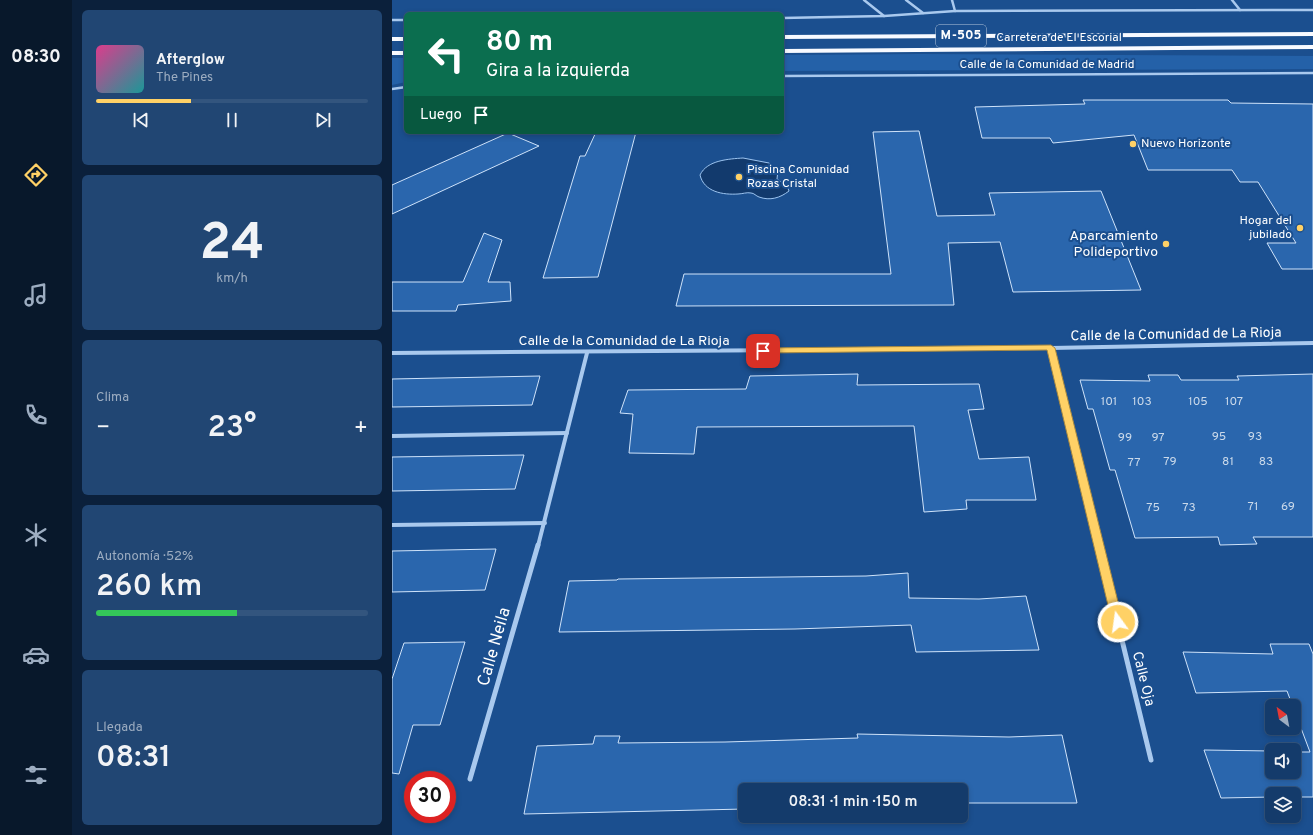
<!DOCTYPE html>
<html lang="es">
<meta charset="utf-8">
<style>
body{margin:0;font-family:Overpass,sans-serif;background:#214673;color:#f1f3f6;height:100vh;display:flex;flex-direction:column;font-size:15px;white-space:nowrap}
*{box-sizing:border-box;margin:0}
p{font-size:13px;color:#9dadc1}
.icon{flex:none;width:22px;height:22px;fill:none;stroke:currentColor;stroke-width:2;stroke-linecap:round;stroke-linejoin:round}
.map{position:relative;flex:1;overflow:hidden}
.details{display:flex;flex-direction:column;gap:10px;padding:10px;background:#0b203b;width:320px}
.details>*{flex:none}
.banner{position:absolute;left:12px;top:12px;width:380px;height:122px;border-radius:6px;box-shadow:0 2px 6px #0003,0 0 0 1px #33557e;background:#0b6e4f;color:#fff;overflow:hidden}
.needle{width:26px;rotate:328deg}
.fabs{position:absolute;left:873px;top:699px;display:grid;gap:8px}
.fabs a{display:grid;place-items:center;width:36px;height:36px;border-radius:6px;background:#143b6b;box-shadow:0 2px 6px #0003,0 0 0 1px #33557e;font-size:20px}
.speed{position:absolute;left:12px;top:771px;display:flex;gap:8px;font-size:20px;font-weight:700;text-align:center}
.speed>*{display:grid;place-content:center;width:52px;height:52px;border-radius:50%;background:#143b6b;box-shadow:0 2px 6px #0003,0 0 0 1px #33557e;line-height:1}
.speed .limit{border:6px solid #d22;background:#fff;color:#111}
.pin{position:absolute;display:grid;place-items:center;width:34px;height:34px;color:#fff;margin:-17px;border-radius:8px;box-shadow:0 2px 6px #0006}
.me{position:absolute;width:44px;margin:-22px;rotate:346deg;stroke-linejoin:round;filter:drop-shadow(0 0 3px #0008)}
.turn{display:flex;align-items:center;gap:14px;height:84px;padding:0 16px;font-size:18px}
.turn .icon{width:52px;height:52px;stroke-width:2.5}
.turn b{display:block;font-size:28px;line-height:34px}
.then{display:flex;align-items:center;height:38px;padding:0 16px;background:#0003;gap:8px;font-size:15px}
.big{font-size:30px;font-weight:600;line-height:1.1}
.details .card{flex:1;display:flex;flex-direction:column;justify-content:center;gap:6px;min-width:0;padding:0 14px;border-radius:6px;background:#214673}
.details .dial{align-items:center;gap:0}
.dial b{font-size:52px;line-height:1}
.song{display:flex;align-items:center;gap:12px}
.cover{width:48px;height:48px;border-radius:6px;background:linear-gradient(135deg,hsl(330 70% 55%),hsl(180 70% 35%))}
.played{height:4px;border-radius:2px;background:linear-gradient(90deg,#ffd166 35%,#33557e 35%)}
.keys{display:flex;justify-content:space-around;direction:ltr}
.heat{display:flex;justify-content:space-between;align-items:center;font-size:22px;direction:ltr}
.charge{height:6px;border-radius:3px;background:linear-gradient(90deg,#34c759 52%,#33557e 0)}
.trip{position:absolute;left:346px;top:783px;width:230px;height:40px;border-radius:6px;background:#143b6b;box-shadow:0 2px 6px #0003,0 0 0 1px #33557e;font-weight:600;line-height:40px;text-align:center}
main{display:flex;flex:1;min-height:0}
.tabs{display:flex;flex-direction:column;width:72px;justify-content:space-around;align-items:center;background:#08182b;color:#9dadc1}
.tabs .icon{width:28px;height:28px}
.tabs .current{color:#ffd166}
.tabs b{font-size:18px;color:#f1f3f6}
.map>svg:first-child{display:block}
</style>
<main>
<nav class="tabs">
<b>08:30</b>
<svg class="icon current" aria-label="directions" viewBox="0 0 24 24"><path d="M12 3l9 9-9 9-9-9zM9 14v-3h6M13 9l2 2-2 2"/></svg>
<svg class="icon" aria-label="music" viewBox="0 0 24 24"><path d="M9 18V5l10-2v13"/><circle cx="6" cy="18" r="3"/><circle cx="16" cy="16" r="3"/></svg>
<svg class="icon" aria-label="phone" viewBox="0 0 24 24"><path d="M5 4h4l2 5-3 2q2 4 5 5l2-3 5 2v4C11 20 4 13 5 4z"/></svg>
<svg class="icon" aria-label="climate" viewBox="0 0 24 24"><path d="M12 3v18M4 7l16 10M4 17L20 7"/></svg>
<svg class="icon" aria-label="car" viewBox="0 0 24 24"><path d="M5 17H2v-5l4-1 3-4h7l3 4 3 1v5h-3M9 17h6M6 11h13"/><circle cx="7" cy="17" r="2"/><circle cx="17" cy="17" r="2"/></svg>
<svg class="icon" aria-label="filters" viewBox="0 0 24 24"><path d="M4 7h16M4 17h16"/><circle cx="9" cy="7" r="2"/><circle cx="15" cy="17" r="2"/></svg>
</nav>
<section class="details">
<div class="card">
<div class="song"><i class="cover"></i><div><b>Afterglow</b><p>The Pines</p></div></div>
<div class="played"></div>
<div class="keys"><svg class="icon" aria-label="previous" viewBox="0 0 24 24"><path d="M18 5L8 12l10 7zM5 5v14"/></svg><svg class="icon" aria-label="pause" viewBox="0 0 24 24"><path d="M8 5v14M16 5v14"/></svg><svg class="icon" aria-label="next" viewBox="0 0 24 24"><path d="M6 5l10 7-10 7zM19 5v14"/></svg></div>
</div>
<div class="card dial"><b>24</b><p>km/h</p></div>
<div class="card"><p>Clima</p>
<div class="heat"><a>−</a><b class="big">23°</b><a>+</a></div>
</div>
<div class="card"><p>Autonomía · 52%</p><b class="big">260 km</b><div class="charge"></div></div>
<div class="card"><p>Llegada</p><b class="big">08:31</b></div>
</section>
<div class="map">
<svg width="921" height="835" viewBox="0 0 921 835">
<rect width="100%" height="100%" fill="#1b4f8f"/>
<g fill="#2461a8">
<path d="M528,54l393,2v13l-531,2v-16z"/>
<path d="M0,58h14v24l-14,3z"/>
</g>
<path fill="#123a6d" stroke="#9cc4f0" d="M351,158l26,5 9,7 -1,9 10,7 2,5c-9,7 -19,10 -30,6 -3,-1 -5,-4 -8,-4 -4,-1 -9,1 -13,1 -15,1 -34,-2 -38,-19 7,-15 29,-16 43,-17z"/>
<g fill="#2a66ad" stroke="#cfe3fa">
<path d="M691,100h145l3,3 82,1v165h-31l-15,-26h29l-38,-61h-18l-8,-12h-84l-14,-35 -81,8 -3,-5h-68l-7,-31 110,-3z"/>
<path d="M527,131l18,85 58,-1 -6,-22 112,-2 40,99 -128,2 -13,-50 -52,1 6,62 -278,1 8,-32h207l-18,-142z"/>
<path d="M204,132h40l-38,145 -55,1 37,-122h5z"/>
<path d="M116,133l31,13 -147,68v-29z"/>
<path d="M92,233l18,7 -14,42h22l1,19 -53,4 -2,6h-64v-29h71z"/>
<path d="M466,374l-1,11 122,-1 5,25 -16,1 11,49 50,-2 7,43h-70l1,9 -43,3 -10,-86 -217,1 -3,27 -65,-1 4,-39 -13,-1 8,-23 118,-1 4,-13z"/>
<path d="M921,374v163h-60l4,7 -37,1 -2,-8 -83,1 -20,-68h-5l-17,-61h-5l-8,-29 70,1 -2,-6h30l3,5h58l-2,-4z"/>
<path d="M148,376l-8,29 -140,2v-28z"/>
<path d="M132,455l-9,34 -123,2v-34z"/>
<path d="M104,549l-11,41 -93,2v-41z"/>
<path d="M516,573l1,25 70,1 47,-3 13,54 -123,2 -5,-27 -116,4 -236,3 10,-51 48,-1 1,-1 248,-3z"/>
<path d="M73,642l-25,83h-27l-14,49 -7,-1v-94l12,-36z"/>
<path d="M878,644h39l4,10v143h-19v-3h-22v3l-51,1 -17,-48 68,1v21h22v-20h16l-23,-61 -91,2 -13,-41 90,2z"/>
<path d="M465,734l152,3 53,-2 15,68h-116v-13h-216v19l-221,5 13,-68 56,-2 2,-8h25l-2,7 107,-1 133,-4z"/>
</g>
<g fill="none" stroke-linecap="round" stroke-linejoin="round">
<g stroke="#a9c9ee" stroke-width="2.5">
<path d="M472,0l20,16"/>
<path d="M514,0l17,13"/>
<path d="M560,0l3,11"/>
<path d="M840,0l8,10"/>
<path d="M390,18l102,-2 71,-5 358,-1"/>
<path d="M0,20h14"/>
<path d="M390,76l531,-3"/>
<path d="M0,89l14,-2"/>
</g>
<g stroke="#a9c9ee" stroke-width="4">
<path d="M659,348l48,198"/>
<path d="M0,353l659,-5 262,-5"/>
<path d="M0,436l175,-3"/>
<path d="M0,525l153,-2"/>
<path d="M146,546l49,-193"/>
</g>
<g stroke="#a9c9ee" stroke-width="5">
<path d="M707,545l52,215"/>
<path d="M78,779l68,-234"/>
</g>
<g fill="#f8faff" fill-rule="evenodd">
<path d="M921,32v4l-531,3v-4z"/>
<rect x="0" y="37" width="14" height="4"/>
<path d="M921,45v4l-531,4v-4z"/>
<rect x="0" y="51" width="14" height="4"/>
</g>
</g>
<path fill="#ffd166" stroke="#a68842" d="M659,345l4,3 68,274 -5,5 -6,-5 -65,-272 -284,3 -5,-2 5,-3z"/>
<g fill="#ffd166" stroke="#1b4f8f" stroke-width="1.5">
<circle cx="741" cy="144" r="4"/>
<circle cx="347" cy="177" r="4"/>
<circle cx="908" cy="228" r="4"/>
<circle cx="774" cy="244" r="4"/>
</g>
<g text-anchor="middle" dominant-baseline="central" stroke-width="4" stroke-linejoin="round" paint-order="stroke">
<g font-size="12" fill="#fff" stroke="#1b4f8f">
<text x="667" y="38">Carretera de El Escorial</text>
<text x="655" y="65">Calle de la Comunidad de Madrid</text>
</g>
<g font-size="12" fill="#fff" stroke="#1b4f8f" text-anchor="start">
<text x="749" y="144">Nuevo Horizonte</text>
<text x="355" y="170">Piscina Comunidad<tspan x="355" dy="14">Rozas Cristal</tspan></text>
<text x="900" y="221" text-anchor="end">Hogar del<tspan x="900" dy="14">jubilado</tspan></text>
</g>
<g font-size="12" fill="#cad9ea">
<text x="717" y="402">101</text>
<text x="750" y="402">103</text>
<text x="806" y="402">105</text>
<text x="842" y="402">107</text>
<text x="827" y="437">95</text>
<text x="863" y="437">93</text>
<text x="733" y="438">99</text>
<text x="766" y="438">97</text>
<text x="778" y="462">79</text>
<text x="836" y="462">81</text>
<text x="874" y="462">83</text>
<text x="742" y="463">77</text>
<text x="861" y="507">71</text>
<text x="896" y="507">69</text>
<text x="761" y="508">75</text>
<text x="797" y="508">73</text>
</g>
<rect fill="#1b4f8f" stroke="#bbcadd" stroke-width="1" x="544" y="25" width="50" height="22" rx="3"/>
<g font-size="13" font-weight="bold" fill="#fff">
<text x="569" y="36">M-505</text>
</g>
<g font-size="14" fill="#fff" stroke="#1b4f8f" text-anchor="end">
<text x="766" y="236">Aparcamiento<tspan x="766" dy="16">Polideportivo</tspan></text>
</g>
<g font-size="14" fill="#fff" stroke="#1b4f8f">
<text transform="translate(784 335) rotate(-1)">Calle de la Comunidad de La Rioja</text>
<text x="232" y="341">Calle de la Comunidad de La Rioja</text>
<text transform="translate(751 679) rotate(76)">Calle Oja</text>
</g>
<g font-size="17" fill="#fff" stroke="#1b4f8f">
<text transform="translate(103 647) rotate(-74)">Calle Neila</text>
</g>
</g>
</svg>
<div class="fabs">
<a><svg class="needle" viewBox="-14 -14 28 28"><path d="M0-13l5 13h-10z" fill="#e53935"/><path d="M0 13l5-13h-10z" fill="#9dadc1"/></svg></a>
<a><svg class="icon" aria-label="sound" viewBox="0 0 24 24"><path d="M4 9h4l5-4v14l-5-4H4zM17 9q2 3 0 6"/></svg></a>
<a><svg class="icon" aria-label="layers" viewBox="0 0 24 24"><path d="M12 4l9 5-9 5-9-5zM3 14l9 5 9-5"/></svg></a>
</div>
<div class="speed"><div class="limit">30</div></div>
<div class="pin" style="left:371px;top:351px;background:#d93025"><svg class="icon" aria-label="arrive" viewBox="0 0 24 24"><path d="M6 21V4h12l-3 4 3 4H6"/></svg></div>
<svg class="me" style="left:726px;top:622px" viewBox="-20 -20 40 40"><circle r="17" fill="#ffd166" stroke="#fff" stroke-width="3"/><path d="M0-11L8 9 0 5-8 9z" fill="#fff"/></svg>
<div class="trip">08:31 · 1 min · 150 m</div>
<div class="banner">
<div class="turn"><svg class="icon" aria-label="left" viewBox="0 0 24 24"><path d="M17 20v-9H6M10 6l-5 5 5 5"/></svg><div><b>80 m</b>Gira a la izquierda</div></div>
<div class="then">Luego<svg class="icon" aria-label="arrive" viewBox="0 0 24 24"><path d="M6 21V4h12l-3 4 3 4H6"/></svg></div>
</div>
</div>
</main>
